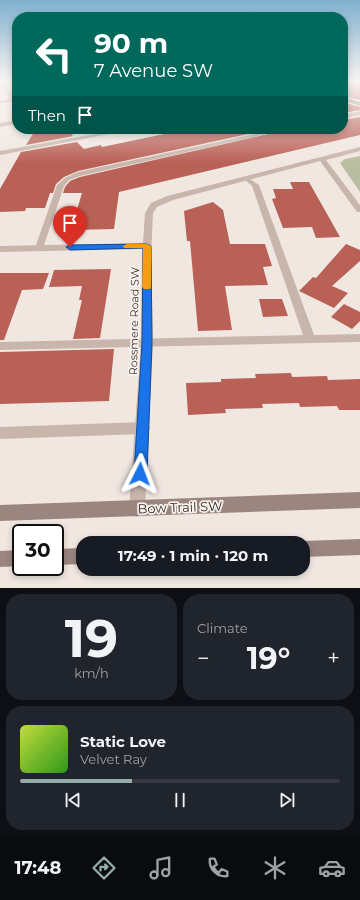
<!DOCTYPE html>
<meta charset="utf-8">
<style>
body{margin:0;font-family:Montserrat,sans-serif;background:#20242c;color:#f1f3f6;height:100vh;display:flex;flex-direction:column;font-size:15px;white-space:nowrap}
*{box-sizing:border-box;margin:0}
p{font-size:13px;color:#9ea1a6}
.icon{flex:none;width:22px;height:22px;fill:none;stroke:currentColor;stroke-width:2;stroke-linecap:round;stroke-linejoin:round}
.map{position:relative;height:588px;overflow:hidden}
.sheet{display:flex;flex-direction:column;gap:6px;padding:6px;background:#0d0f14;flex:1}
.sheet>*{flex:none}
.guide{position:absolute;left:12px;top:12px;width:336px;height:122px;border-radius:16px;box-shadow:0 2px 6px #0003;background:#00695c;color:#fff;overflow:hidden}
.speed{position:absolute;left:12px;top:524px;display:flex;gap:8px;font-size:20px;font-weight:700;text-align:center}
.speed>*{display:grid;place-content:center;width:52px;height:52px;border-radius:50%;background:#171b24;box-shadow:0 2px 6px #0003;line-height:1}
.speed .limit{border:2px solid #111;border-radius:6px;background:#fff;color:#111}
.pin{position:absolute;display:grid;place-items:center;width:34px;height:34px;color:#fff;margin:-41px -17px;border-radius:50% 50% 50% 0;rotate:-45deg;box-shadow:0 0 4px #0007}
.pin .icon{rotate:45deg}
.me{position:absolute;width:44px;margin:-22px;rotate:3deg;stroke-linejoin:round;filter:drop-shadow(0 0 3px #0008)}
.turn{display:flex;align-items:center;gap:14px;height:84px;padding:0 16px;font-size:18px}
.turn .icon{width:52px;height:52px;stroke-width:2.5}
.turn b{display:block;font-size:28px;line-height:34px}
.then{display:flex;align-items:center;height:38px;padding:0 16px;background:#0003;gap:8px;font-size:15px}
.big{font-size:30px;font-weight:700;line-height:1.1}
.sheet .tile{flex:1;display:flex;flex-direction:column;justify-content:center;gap:6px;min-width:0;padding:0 14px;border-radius:16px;background:#20242c}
.sheet .dial{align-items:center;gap:0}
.dial b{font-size:52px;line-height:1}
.song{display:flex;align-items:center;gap:12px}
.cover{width:48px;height:48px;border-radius:6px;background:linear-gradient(135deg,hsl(70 70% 55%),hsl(110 70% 35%))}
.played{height:4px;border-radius:2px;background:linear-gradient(90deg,#95abac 35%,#363941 35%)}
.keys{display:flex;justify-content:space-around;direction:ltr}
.heat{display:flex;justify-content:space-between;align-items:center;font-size:22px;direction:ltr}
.sheet .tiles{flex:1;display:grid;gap:6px;grid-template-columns:1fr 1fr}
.tile:last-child{grid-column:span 2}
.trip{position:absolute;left:76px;top:536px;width:234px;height:40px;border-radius:16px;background:#171b24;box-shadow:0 2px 6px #0003;font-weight:700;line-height:40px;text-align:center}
.tabs{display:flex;height:64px;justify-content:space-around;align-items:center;background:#090b0e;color:#9ea1a6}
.tabs .icon{width:28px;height:28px}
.tabs .current{color:#95abac}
.tabs b{font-size:18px;color:#f1f3f6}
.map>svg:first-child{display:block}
</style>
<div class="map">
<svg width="360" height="588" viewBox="0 0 360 588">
<rect width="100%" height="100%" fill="#f1e7e1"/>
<path fill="#b9bea2" d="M360,156v36l-20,-29 5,-4z"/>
<g fill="#b96156">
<path d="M343,81h9l8,3v16l-17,-4z"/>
<path d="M343,102l17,5v3l-17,3z"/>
<path d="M360,117v18l-241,57 -5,37 -43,1 11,-37h-19l2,-6 5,-6 10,-4 210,-48h53v-9z"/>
<path d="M36,129h31l6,7 -47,9z"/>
<path d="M163,129h108l-193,42 -14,6 -8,7 -3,9h-3l-5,15h-19l-1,3 -25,1v-23l21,-37 56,-10 7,7 17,-4 1,2 67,-14z"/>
<path d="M290,182h19l31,55 -24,1 -4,-11 -29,1 -11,-29 4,-1 -3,-9h20z"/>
<path d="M213,202l10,8 7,34h35l7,22 -9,1 5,18 -43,1 7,44 -34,1 -8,-90h-3l-3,-30z"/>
<path d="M346,244l14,6v11l-28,25 16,7 -14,15 -35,-17 14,-14 3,1z"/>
<path d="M111,269l-11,69 -27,1 9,-39h-3l3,-14 -33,1 5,-17z"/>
<path d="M0,273h49l-6,16 -21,1 -18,50h-4z"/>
<path d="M259,299h23l6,17 -25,1z"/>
<path d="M344,304l16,8v9l-8,8 -21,-12z"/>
<path d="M114,349l-5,52 -109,3v-52z"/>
<path d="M291,373l1,4 35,-1 1,4 32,-1v31h-21l-2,-4 -37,1 -1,-4 -37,1 1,4 -38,1 1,4 -38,2 -2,-32 35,-1v-3l35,-1 -1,-4z"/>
</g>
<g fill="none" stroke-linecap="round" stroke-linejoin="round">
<g fill="#c8b6ad" fill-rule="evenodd">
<path d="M360,111v4l-17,4v-4z"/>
<path d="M17,120v4l-17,3v-4z"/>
<path d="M278,129h11l-209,47 -11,4 -5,6 -21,62 -4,3 -4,-3 22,-63 8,-7 13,-6z"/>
<path d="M247,177l12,8 55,150 46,-1v8l-360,8v-8l303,-7 -51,-149 -8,-7z"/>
<path d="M143,422l5,2 2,4 -2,4 -5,2 -143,5v-12z"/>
</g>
<g fill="#c8b6ad" fill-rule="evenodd">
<path d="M0,81h2l13,18h2v2l-17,2v-2l10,-2 -10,-14z"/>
<path d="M123,129h12l-135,26v-4z"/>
<path d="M360,147v4l-34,9 34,45v7h-3l-37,-51 -147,39 -16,7 -4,6 -2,44 2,86 -8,166 -2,6 -6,2 -6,-2 -2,-6 12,-166 1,-94 -142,3v-6l143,-3 2,-30 6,-10 16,-7z"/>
</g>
<g fill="#9b857f" fill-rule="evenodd">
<path d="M343,97l17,5v4l-17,-6z"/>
<path d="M360,492v16l-360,13v-16z"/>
<path d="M360,539v16l-57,2v-14h-6l6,-2z"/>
<path d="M83,548v16l-28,1v-16z"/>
<path d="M21,550v16l-21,1v-16z"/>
</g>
</g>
<linearGradient id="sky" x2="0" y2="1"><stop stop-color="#7fb0ce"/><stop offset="0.5" stop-color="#f9f4f2"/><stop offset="1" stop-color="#f9f4f2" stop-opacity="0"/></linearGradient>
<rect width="360" height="163" fill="url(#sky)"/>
<path fill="#1a73e8" stroke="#114b97" d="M147,244l4,2 1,97 -5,131 -2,5 -5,1 -4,-1 -2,-5 8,-131 1,-95 -73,2 -4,-3 4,-2z"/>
<path fill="#f59e0b" d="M127,244h20l4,2v41l-1,2h-6l-2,-2 1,-39h-19l-1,-2z"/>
<g text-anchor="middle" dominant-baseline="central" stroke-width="3.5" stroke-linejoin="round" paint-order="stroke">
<g font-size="11" fill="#372d2b" stroke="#f9f2ed">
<text transform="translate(134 321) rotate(-89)">Rossmere Road SW</text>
</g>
<g font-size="13" fill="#372d2b" stroke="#f9f2ed">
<text transform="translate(180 507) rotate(-2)">Bow Trail SW</text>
</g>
</g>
</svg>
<div class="speed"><div class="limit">30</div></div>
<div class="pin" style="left:70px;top:247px;background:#d93025"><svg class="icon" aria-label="arrive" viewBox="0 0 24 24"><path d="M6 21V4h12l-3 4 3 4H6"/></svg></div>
<svg class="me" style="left:140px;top:474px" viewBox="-20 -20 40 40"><path d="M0-17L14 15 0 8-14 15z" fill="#1a73e8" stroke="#fff" stroke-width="4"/></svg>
<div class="trip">17:49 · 1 min · 120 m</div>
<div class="guide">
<div class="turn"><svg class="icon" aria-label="left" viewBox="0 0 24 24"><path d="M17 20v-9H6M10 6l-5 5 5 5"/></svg><div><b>90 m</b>7 Avenue SW</div></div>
<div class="then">Then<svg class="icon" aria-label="arrive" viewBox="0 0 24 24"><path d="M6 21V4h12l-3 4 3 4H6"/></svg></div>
</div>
</div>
<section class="sheet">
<div class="tiles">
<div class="tile dial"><b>19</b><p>km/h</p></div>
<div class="tile"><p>Climate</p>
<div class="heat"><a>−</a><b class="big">19°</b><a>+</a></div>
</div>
<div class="tile">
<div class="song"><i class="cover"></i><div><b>Static Love</b><p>Velvet Ray</p></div></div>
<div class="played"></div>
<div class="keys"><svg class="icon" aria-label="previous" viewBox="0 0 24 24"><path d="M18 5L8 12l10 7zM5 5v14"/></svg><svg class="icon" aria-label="pause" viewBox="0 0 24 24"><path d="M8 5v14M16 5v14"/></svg><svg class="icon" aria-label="next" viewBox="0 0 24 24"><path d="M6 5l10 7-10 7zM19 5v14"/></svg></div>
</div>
</div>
</section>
<nav class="tabs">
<b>17:48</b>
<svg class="icon current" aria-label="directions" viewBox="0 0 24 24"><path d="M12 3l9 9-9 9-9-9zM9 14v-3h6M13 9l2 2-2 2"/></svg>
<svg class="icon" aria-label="music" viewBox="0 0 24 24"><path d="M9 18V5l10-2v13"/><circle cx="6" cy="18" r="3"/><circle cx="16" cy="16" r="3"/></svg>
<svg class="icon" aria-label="phone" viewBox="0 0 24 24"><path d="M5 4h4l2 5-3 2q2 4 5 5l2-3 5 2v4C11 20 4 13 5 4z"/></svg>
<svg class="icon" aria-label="climate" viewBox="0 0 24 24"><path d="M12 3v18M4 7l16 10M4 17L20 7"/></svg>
<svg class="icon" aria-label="car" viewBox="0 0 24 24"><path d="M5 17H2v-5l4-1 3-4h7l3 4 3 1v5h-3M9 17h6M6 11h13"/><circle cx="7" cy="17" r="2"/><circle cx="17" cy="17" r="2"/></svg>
</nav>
